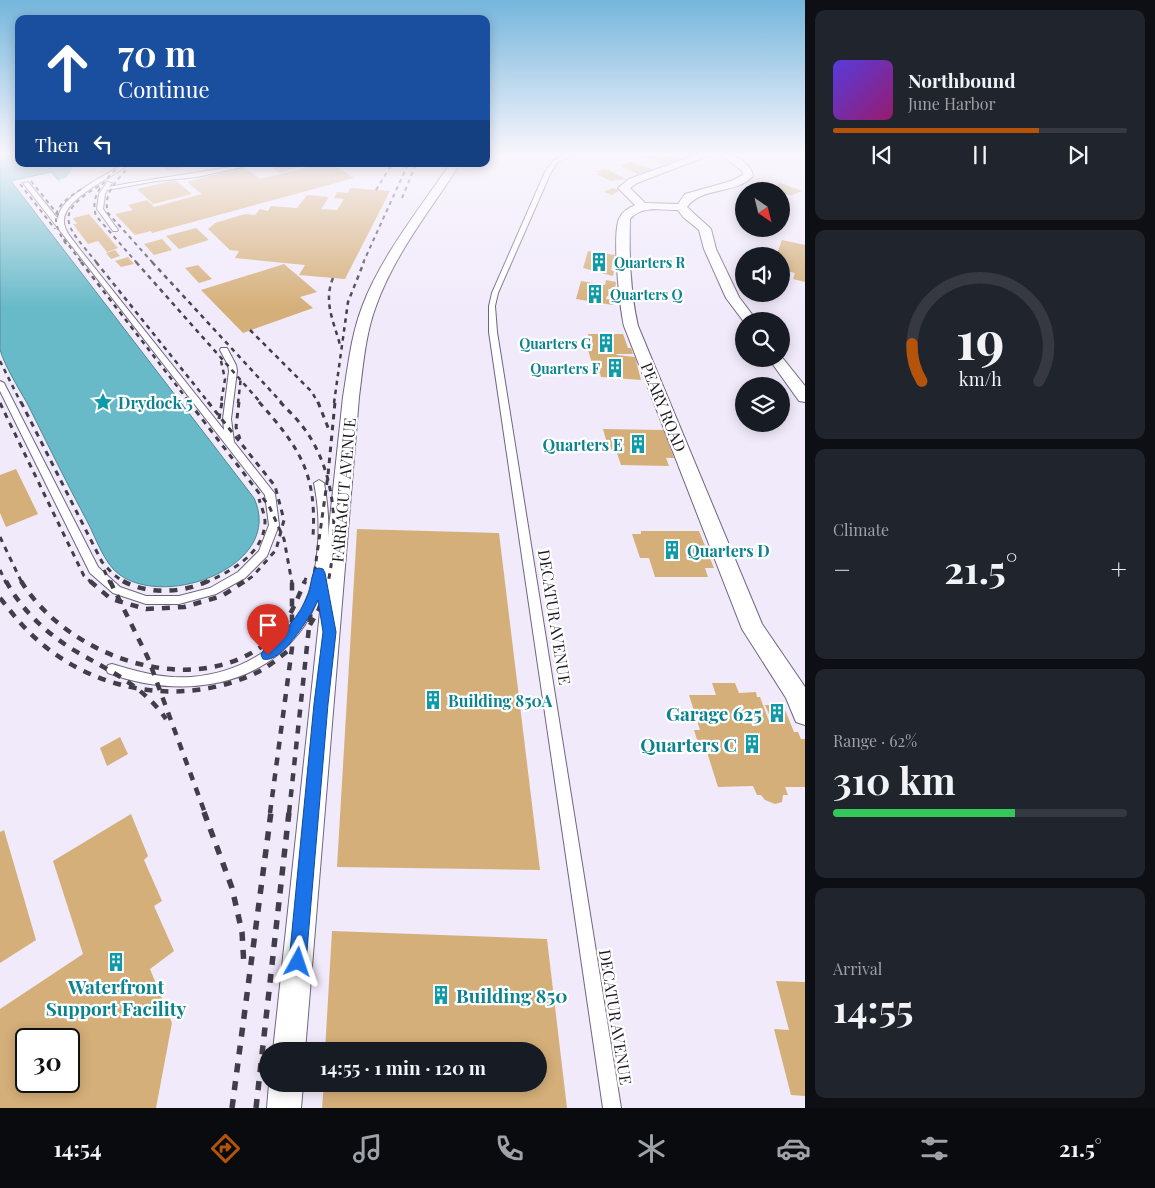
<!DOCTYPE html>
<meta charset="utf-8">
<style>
body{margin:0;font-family:"Playfair Display",serif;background:#20242c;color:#f1f3f6;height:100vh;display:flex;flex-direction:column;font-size:19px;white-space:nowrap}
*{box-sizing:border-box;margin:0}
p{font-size:16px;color:#9ea1a6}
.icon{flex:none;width:28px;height:28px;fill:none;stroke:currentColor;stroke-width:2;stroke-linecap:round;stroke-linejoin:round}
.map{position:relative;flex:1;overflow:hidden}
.sheet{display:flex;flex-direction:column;gap:10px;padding:10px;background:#0d0f14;width:350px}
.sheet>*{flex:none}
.hud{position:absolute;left:15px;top:15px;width:475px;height:152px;border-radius:10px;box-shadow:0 2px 12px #0003;background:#1a4fa0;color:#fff;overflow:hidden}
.needle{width:32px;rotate:145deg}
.controls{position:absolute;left:735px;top:182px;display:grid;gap:10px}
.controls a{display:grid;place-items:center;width:55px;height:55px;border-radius:50%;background:#171b24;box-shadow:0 2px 12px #0003;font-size:25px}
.speed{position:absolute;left:15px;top:1028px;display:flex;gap:10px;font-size:25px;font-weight:700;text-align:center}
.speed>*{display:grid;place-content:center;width:65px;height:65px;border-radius:50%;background:#171b24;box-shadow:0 2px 12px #0003;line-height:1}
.speed .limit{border:2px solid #111;border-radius:8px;background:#fff;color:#111}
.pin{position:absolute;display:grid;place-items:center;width:42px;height:42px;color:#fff;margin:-51px -21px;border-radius:50% 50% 50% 0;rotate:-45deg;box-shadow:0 0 5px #0007}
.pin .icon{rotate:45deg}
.me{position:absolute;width:55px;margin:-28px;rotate:5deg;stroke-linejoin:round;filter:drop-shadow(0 0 4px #0008)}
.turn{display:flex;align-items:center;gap:18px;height:105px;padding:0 20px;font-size:22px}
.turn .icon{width:65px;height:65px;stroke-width:2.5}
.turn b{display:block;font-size:35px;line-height:42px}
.then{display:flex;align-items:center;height:48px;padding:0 20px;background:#0003;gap:10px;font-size:19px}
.big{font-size:38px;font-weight:700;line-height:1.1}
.sheet .tile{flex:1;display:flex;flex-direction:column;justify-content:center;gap:8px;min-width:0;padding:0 18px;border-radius:10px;background:#20242c}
.sheet .dial{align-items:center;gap:0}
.dial svg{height:130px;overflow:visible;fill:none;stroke:#363941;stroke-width:7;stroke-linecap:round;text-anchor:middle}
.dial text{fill:#f1f3f6;stroke:none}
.song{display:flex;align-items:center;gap:15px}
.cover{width:60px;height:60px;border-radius:8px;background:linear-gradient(135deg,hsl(250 70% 55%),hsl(320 70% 35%))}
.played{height:5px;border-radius:2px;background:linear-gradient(90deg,#b45309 70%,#363941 70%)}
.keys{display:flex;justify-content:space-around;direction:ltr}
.heat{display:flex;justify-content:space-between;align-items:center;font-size:28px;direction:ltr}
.charge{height:8px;border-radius:4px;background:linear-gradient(90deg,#34c759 62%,#363941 0)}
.trip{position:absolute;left:259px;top:1042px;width:288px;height:50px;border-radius:25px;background:#171b24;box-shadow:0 2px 12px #0003;font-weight:700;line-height:50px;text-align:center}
.dock{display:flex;height:80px;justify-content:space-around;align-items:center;background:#090b0e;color:#9ea1a6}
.dock .icon{width:35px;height:35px}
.dock .on{color:#b45309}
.dock b{font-size:22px;color:#f1f3f6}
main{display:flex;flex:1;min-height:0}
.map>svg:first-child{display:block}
</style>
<main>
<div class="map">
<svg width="805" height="1108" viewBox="0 0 805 1108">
<rect width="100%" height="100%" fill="#f1eafb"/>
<path fill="#68bac9" stroke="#518997" d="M0,153h19v11h71l-30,18 -9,-10 -40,9 243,317c31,67 -86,111 -134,77 -16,-11 -24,-37 -33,-54 -21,-39 -40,-78 -60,-118 -7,-12 -25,-42 -27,-54 0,-19 0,-41 0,-60 0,-45 0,-91 0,-136z"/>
<path fill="#f1eafb" d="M76,164h16l-12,15 -20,3 -2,-2 8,-2z"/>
<g fill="#d5af79" fill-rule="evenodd">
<path d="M651,153h12l16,7 -18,4 -19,-8z"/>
<path d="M673,153h19l6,2 -8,3z"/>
<path d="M629,162h4l20,8 -13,5 -20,-9z"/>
<path d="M171,164h8l4,3 -14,4 -6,-5z"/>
<path d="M292,164h4l5,3 -22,6 -6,-5z"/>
<path d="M321,164h11l22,14 -202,55 -1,-2 -16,4 -20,-21 18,-4 -5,-5 19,-5 7,7 48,-13 -15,-12 57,-15 16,12z"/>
<path d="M605,169l4,1 17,9 -15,2 -15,-7 4,-1 -3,-2z"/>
<path d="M175,180l17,14 -39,10 -16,-15z"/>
<path d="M781,183l21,8 -10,4 -11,-1v-3h-19z"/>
<path d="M350,188l40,3 -45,88 -46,-4 6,-10 -70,-7 4,-7 -9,-1 -22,-21 7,-6 30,-9 10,1 5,-6 8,2 3,-5 26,2 10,-13 22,2 -8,12 16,1 7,-11 -10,-1 3,-6 11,1z"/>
<path d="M612,188l8,2 -8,5 -8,-3z"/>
<path d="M89,214l29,34 -11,4 -9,-11 -10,3 -15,-20h4l-4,-6z"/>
<path d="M196,228l13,12 -30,9 -13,-13z"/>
<path d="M162,239l10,11 -18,5 -10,-11z"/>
<path d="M782,240l23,5v37l-12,-3 2,-6 -14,-3v-14h-5z"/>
<path d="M115,250l5,6 -9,3 -5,-6z"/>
<path d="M588,251l27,4 -4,15 3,1 -1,5 -30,-8z"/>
<path d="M128,257l6,7 -13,3 -6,-6z"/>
<path d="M284,264l33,28 -17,5 13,11 -70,25 -42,-43z"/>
<path d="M198,265l14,14 -13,4 -14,-15z"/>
<path d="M606,280l10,2 -1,8 -7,-1v2l5,1 -2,5 -4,-1 -1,3 8,1 -1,5 -37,-6 5,-18 24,4z"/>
<path d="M588,334h20l1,4h2l-1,-4h13l5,14h3l2,6h-17l1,1 18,2 6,23 -40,-3 -1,-4h-5l-11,-36h5z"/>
<path d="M603,429l61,1 10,28h-8l3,8 -48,-1 -5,-15h-7z"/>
<path d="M16,469l22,45 -32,13 -6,-14v-38z"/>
<path d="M357,529l142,4 41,337 -203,-3z"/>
<path d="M641,531h58l15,37h-9l3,9h-53l-6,-19h-9l-8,-24h9z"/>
<path d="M712,683h23l4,10 17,-1 1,5h3l9,24h3l-7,-16h18l11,27h4l3,7h4v48h-20l3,8h-5l-1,7 -7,2 -10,-4 -4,-5h-4l-4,-9 -35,1 -12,-38h-6l-6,-19h6l-11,-35h27z"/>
<path d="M120,737l8,17 -21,12 -7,-18z"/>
<path d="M131,814l17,42 -4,4 18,41 -8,5 20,45 -24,18 22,54 -16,85h-156v-99l83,-55 -30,-93zM26,1039h43v42h-43z"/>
<path d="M4,830l32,110 -36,23v-131z"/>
<path d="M332,931l215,8 20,169h-245l2,-24h214v-33h-213z"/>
<path d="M776,981l29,1v114l-14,-1 -17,-66 15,1z"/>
</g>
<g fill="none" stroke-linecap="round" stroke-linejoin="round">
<g stroke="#70657e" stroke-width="2">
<g id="service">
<path d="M569,153h6l-18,10 -6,9 -53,121 -3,13 2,26 124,776h-18l-114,-776v-26l3,-13 53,-121 8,-11z"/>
<path d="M123,164h6c-16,14 -74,37 -64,63 2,7 9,14 13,20l146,183 -1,-11 6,-48 -1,-6 -8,-15 1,-2h6l9,17 1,6 -6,48 3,23 41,52 4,31 -12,31 -22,22 -29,16 -37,10h-33l-33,-11 -23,-20 -90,-182v-10l4,2 94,184 22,20 26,9h33l31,-8 28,-16 21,-21 10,-26 -4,-30 -242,-312 5,-1 30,37c1,-23 48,-43 65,-55z"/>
<path d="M246,164h9l-58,13 -41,4 -49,9 -2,4 -2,15 15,21 -1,1h-4l-16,-22 2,-15 8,-12 5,1 -3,4c46,-9 91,-14 137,-23z"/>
<path d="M319,480l5,3c9,48 6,110 -25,150 -46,59 -126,64 -191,40l-2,-4 2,-4 4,-1c26,8 52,15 79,13 44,-3 93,-28 112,-70 17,-35 19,-86 11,-124z"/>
</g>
</g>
<g stroke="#70657e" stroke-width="2">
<g id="minor">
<path d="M701,153h14l-78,30 -7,5 15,15 33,1 7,-10 46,-13 12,-6 -1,-4 -23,-18c13,0 32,9 34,23 -17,19 -51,10 -66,31l24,22 5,20 23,48 18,24 -13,1 -18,-24 -22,-49 -5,-19 -16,-13 -5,-7c-18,0 -36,-5 -48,9 -1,37 0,72 8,107l124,298 43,63v38l-9,-3 -10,-24 -44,-69 -118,-303c-4,-18 -13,-96 -4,-109 3,-6 9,-9 15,-12l-17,-17 11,-9z"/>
<path d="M450,164h10c-29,45 -66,91 -84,142 -11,29 -13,61 -17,91l-54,654h-32l70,-654c5,-30 8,-61 19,-90 18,-49 58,-99 88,-143z"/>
<path d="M781,356l24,30v16l-6,-1 -30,-42h12z"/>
<path d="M269,1084h34l-2,24h-34z"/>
</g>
</g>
<use href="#service" fill="#fff" fill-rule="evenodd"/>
<use href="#minor" fill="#fff" fill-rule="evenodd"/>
<g stroke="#423e49" stroke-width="2" stroke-dasharray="4 4" stroke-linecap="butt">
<path d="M121,164c-14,15 -32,29 -25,52l41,47"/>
<path d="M131,164c-12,15 -29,28 -23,49l45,50"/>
<path d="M31,181l28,35"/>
<path d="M20,184l35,45"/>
<path d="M376,190l16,-26"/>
<path d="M402,198l14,-34"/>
<path d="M64,239l18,24"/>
<path d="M66,244c-19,-29 -10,-39 17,-56"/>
<path d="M97,263c-29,-36 -47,-48 2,-77"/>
<path d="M363,263l45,-99"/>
</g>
<g stroke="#423e49" stroke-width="2.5" stroke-dasharray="4.5 4.5" stroke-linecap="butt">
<path d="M81,262l109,141"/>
<path d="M96,262l113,141"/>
<path d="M136,262l125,141"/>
<path d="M152,262l130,141"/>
<path d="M333,278c-10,24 1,44 7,67"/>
<path d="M250,330l62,62 6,11"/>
<path d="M0,361l21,42"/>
<path d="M221,361l4,18 -4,24"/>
<path d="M238,403l3,-26"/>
<path d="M334,403l14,-101 16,-40"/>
</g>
<g stroke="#423e49" stroke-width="3" stroke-dasharray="5.5 5.5" stroke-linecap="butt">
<path d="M21,402l81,160 11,12 12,9"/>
<path d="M189,402l80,104 15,33 8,44"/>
<path d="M208,402l67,84 9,34 -8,30 -23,26 -10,7"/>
<path d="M239,402l-3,25 4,12"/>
<path d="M259,402c40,45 58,71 54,134"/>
<path d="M280,402c11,11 22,22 30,35 27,44 28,97 18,146"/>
<path d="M318,402l11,28"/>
<path d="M0,403l84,173 8,7"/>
<path d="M219,419l3,-17"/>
<path d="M0,537l22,46"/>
<path d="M0,570l6,13"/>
<path d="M104,570l6,13"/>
<path d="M205,583c26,-12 59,-29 60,-61 0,-7 -4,-16 -6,-23"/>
<path d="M304,583l4,-10"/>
<path d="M313,583l15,-108 7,-73"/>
</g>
<g stroke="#423e49" stroke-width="4.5" stroke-dasharray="8 8" stroke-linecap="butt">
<path d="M6,581c15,28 39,51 66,68 35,21 70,35 94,70"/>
<path d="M21,581c46,75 167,119 243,64 22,-15 31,-41 41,-64"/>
<path d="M90,581l21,18 35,10 38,-2 38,-11 23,-15"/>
<path d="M110,581l38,77 57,155"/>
<path d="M123,581c25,14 60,12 85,0"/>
<path d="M0,598c9,11 17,22 27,32 59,61 152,79 229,43 13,-6 25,-17 37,-26"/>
<path d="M310,625l9,-16 9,-28"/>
<path d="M270,813l22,-165v-67"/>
<path d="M289,813l25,-232"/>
</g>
<g stroke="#423e49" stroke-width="5.5" stroke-dasharray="9 9" stroke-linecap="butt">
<path d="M204,812l28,76 10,44 2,34"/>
<path d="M232,1108l39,-296"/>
<path d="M256,1108l33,-296"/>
</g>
</g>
<linearGradient id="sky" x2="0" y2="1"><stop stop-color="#75b6dc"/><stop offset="0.5" stop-color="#f9f6fd"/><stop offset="1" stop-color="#f9f6fd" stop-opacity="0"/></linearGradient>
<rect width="805" height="308" fill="url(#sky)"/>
<path fill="#1a73e8" stroke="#114b97" d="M319,568l4,1 2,4 11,59 -8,72 -22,258 -2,6 -6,3 -6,-3 -3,-6 25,-258 9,-72 -5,-32c-6,14 -37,65 -55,59l-2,-4 2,-4c19,-17 37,-34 46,-59 2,-7 2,-15 6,-23z"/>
<defs>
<g id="building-bare" transform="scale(1.5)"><path d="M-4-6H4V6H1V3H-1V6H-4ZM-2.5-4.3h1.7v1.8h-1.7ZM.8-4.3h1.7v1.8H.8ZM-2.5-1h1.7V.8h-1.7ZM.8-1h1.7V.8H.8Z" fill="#0f9aa8" stroke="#fff" stroke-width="2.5" paint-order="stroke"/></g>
<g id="sight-bare" transform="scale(1.5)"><path d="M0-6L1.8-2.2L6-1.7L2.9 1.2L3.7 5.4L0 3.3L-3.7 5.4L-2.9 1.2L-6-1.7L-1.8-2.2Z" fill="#0f9aa8" stroke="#fff" stroke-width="2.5" paint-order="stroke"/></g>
</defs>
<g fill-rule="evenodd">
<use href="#building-bare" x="599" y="262"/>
<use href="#building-bare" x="595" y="294"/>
<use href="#building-bare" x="606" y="343"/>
<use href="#building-bare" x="615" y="368"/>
<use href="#sight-bare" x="103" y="402"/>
<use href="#building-bare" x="638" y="444"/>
<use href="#building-bare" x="672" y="550"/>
<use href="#building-bare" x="433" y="700"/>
<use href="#building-bare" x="777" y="713"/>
<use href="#building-bare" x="752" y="744"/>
<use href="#building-bare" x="116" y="962"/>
<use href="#building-bare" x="441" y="995"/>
</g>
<g text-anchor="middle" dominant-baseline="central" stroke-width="4.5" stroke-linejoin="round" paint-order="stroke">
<g font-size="14" font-weight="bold" fill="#0d838f" stroke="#fff" text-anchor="start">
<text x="614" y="262">Quarters R</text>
<text x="610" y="294">Quarters Q</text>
<text x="591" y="343" text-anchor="end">Quarters G</text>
<text x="600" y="368" text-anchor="end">Quarters F</text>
</g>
<g font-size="16" font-weight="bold" fill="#0d838f" stroke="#fff" text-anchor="start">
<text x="118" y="402">Drydock 5</text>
<text x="623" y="444" text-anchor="end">Quarters E</text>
<text x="687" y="550">Quarters D</text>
<text x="448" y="700">Building 850A</text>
</g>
<g font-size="16" fill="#1c1822" stroke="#fff">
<text transform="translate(664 407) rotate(68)">PEARY ROAD</text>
<text transform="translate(343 490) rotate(-85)">FARRAGUT AVENUE</text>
<text transform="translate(555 617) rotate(81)">DECATUR AVENUE</text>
<text transform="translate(616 1017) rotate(81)">DECATUR AVENUE</text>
</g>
<g font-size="19" font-weight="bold" fill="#0d838f" stroke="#fff" text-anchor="end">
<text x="762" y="713">Garage 625</text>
<text x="737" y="744">Quarters C</text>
<text x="116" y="986" text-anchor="middle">Waterfront<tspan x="116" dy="22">Support Facility</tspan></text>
<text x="456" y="995" text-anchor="start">Building 850</text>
</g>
</g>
</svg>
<div class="controls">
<a><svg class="needle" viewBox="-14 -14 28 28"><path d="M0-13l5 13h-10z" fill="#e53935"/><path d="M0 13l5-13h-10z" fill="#9ea1a6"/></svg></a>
<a><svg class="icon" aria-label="sound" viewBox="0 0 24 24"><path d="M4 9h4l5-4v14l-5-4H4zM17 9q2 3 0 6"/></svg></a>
<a><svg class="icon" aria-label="search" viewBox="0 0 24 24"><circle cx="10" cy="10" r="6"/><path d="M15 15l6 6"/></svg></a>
<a><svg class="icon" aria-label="layers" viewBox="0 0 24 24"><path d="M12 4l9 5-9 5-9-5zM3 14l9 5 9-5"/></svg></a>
</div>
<div class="speed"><div class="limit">30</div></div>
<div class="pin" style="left:268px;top:655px;background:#d93025"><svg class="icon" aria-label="arrive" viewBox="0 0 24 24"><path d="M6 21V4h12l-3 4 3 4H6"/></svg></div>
<svg class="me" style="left:298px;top:962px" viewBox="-20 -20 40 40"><path d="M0-17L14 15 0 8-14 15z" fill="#1a73e8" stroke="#fff" stroke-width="4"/></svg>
<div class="trip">14:55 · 1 min · 120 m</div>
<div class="hud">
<div class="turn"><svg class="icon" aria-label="ahead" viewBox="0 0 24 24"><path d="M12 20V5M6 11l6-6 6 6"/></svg><div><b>70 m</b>Continue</div></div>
<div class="then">Then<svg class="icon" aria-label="left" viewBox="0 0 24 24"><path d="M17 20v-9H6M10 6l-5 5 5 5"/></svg></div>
</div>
</div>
<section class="sheet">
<div class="tile">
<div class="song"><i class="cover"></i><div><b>Northbound</b><p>June Harbor</p></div></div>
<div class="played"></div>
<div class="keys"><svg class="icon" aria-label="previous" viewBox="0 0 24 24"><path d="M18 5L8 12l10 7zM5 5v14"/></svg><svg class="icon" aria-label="pause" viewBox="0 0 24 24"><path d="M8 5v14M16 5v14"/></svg><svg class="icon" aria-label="next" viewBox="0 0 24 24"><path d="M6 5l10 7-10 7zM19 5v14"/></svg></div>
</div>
<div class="tile dial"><svg viewBox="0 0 100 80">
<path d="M14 69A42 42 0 1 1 86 69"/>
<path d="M14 69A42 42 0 0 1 8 46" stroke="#b45309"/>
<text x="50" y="56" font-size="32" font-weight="700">19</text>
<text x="50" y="72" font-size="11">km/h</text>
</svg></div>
<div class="tile"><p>Climate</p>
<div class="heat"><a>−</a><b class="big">21.5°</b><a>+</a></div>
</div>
<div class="tile"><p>Range · 62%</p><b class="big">310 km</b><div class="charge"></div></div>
<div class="tile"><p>Arrival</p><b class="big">14:55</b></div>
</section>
</main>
<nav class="dock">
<b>14:54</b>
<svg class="icon on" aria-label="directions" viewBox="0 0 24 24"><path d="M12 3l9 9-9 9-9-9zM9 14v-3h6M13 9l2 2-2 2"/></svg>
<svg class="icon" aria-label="music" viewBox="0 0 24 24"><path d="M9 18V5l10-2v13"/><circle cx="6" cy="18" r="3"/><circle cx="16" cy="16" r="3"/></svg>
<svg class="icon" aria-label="phone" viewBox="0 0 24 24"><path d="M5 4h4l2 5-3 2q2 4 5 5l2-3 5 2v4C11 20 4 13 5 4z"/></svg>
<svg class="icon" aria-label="climate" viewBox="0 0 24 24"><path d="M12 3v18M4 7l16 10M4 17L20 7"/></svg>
<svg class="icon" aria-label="car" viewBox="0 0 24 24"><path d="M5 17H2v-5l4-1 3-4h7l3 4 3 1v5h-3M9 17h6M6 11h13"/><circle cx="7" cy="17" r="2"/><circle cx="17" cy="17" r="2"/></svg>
<svg class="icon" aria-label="filters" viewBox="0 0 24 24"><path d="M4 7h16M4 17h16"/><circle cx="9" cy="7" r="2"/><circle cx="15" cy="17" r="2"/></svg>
<b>21.5°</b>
</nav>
